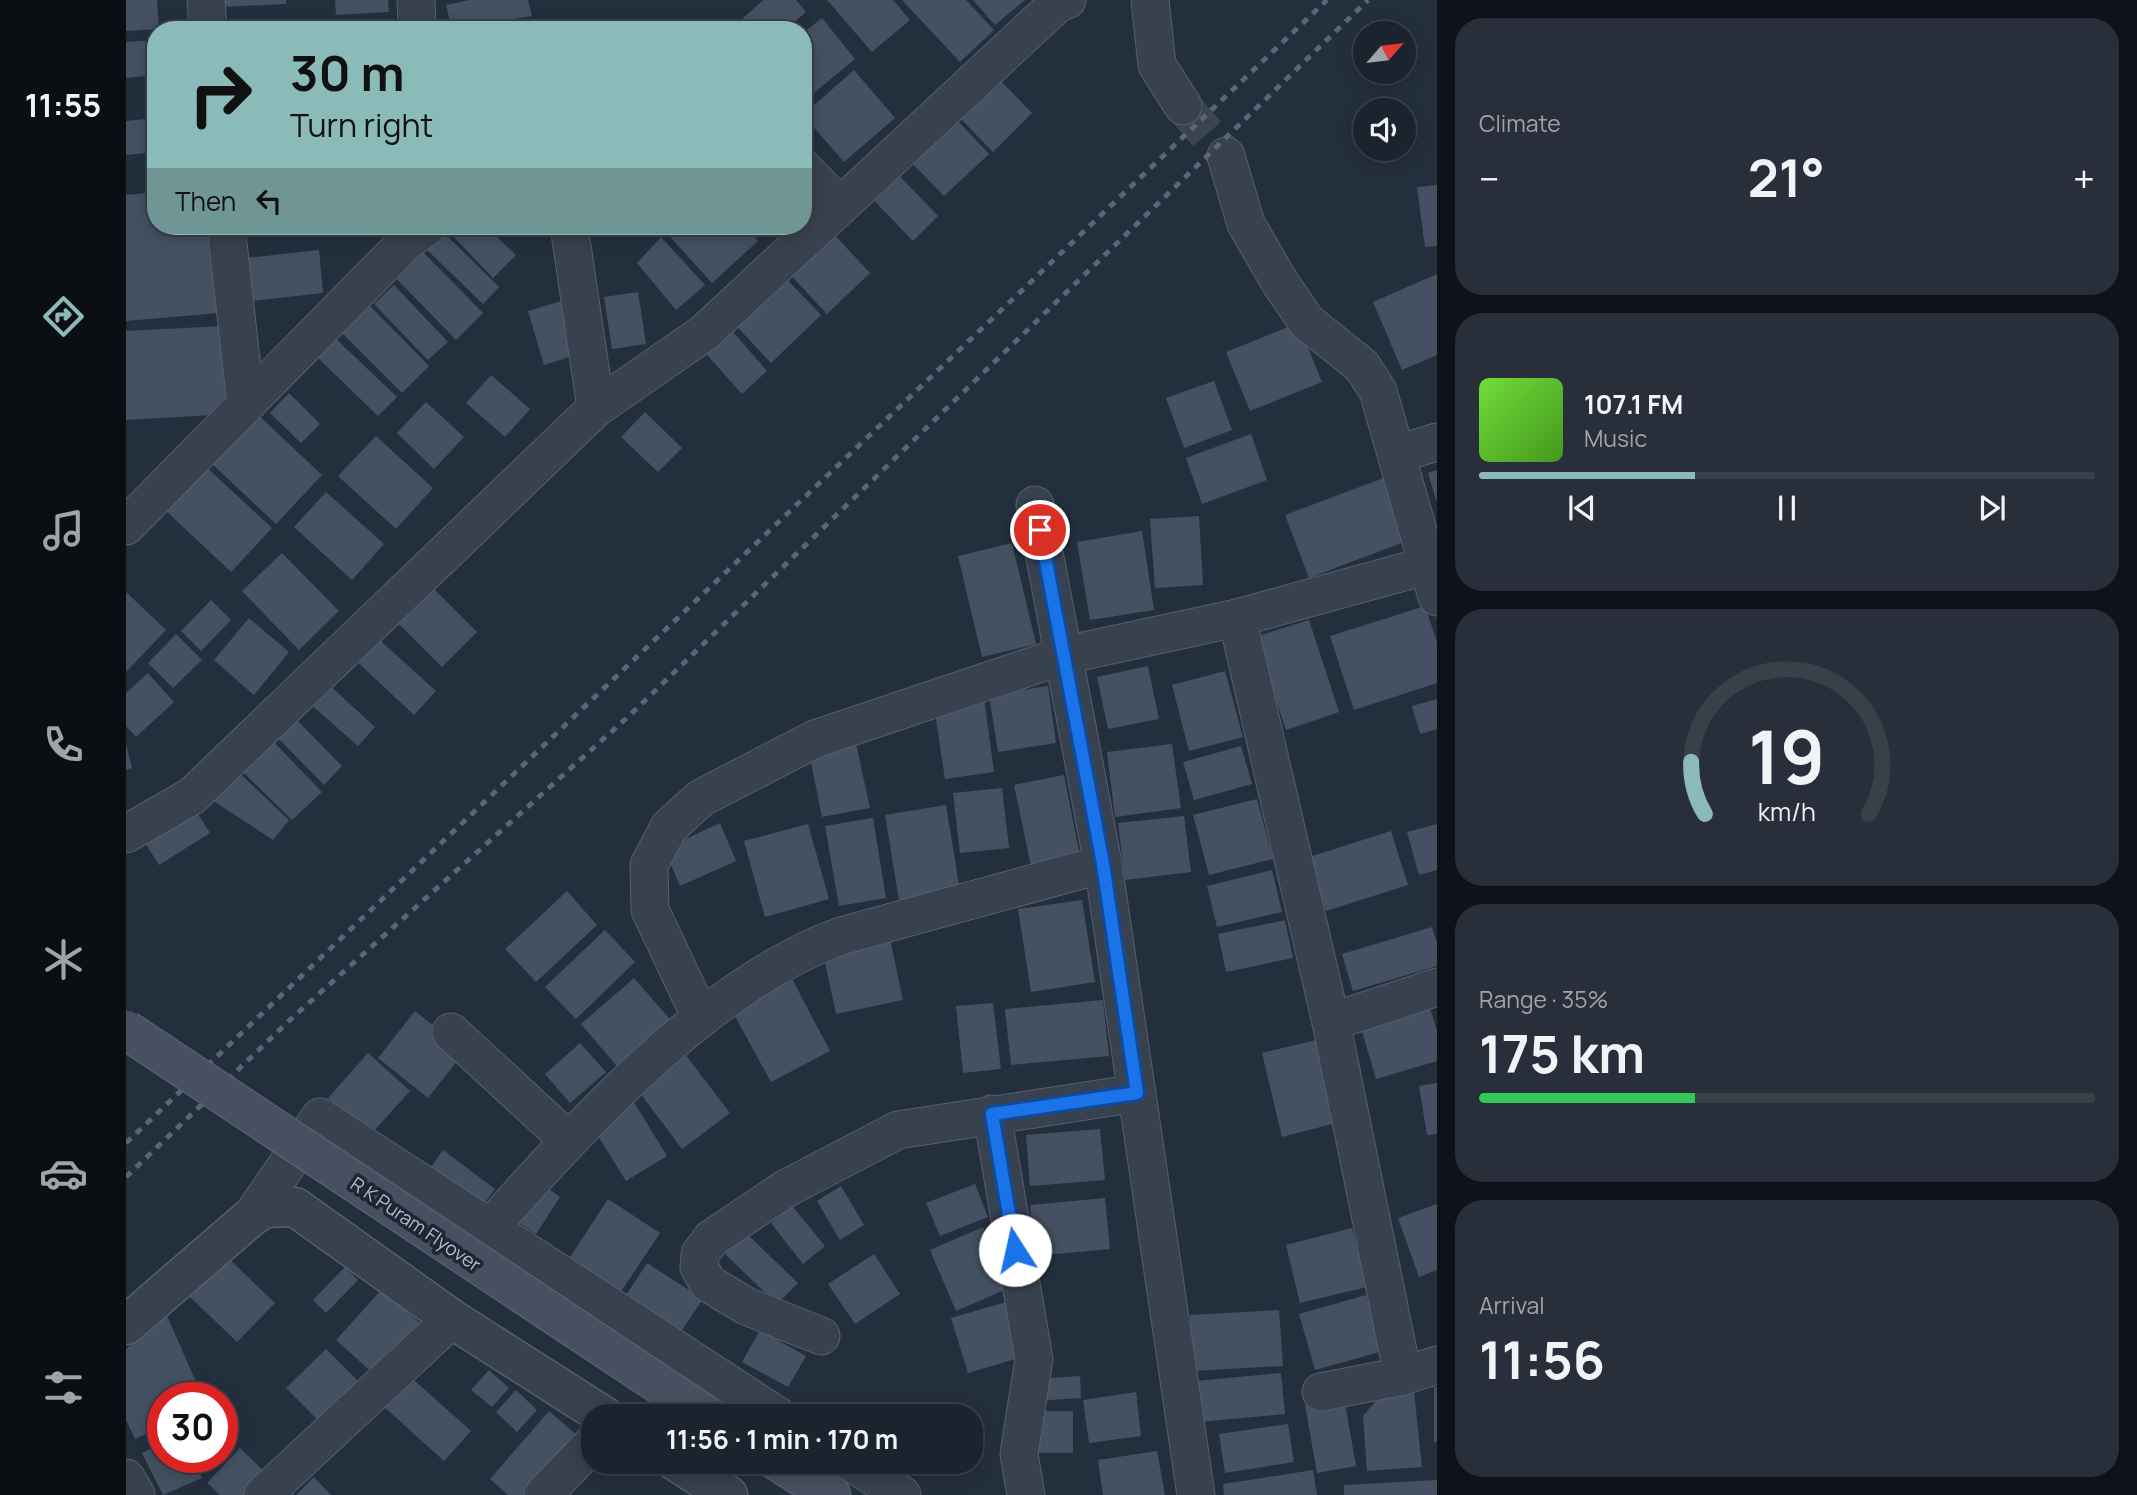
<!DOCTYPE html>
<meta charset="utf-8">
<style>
body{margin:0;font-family:Manrope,sans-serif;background:#282f3a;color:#f1f3f6;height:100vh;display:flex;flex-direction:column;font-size:26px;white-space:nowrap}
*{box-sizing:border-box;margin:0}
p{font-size:23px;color:#a0a4aa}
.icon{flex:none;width:38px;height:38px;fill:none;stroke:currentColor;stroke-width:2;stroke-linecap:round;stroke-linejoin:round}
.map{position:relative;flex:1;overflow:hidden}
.details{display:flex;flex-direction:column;gap:18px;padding:18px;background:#0f1319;width:700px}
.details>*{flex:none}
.banner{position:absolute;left:21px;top:21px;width:665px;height:214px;border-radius:28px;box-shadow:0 4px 18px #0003,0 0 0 2px #39404a;background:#8bbbb9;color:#111;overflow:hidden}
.needle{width:46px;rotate:62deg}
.fabs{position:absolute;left:1227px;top:21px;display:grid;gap:14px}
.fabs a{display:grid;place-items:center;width:63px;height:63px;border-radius:50%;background:#1b232e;box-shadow:0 4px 18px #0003,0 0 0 2px #39404a;font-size:35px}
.speed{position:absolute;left:21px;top:1382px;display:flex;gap:14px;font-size:35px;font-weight:700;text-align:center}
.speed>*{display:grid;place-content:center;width:91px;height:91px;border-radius:50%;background:#1b232e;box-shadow:0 4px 18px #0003,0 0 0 2px #39404a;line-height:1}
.speed .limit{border:10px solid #d22;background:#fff;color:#111}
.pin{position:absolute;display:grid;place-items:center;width:60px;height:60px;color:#fff;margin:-30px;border:4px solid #fff;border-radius:50%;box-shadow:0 2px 7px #0007}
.me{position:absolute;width:77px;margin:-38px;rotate:350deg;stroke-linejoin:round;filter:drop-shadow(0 0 5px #0008)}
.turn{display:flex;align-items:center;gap:24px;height:147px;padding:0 28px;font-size:32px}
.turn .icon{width:91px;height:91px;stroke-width:2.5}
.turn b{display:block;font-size:49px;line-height:60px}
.then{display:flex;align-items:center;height:66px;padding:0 28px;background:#0003;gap:14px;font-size:26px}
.big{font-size:52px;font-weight:700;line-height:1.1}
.details .tile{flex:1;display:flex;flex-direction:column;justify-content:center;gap:10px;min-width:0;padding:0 24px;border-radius:28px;background:#282f3a}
.details .dial{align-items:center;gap:0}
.dial svg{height:182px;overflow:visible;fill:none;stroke:#39404a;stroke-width:7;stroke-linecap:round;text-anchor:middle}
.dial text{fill:#f1f3f6;stroke:none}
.song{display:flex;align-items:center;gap:21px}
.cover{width:84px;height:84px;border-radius:10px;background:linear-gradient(135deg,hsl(100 70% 55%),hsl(100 70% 35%))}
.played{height:7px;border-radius:4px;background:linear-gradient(90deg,#8bbbb9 35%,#39404a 35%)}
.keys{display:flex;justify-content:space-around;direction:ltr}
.heat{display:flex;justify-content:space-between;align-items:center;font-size:38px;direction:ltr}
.charge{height:10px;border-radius:5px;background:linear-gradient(90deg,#34c759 35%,#39404a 0)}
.trip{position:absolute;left:455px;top:1404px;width:402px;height:70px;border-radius:28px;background:#1b232e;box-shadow:0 4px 18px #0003,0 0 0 2px #39404a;font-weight:700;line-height:70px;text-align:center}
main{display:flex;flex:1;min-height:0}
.menu{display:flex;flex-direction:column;width:126px;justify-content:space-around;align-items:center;background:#0b0e12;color:#a0a4aa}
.menu .icon{width:49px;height:49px}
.menu .selected{color:#8bbbb9}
.menu b{font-size:32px;color:#f1f3f6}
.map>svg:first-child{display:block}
</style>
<main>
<nav class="menu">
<b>11:55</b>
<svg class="icon selected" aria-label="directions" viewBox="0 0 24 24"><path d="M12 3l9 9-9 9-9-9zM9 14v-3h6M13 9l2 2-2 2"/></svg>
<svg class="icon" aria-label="music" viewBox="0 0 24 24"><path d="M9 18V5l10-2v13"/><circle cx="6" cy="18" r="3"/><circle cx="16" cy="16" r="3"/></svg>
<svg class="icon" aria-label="phone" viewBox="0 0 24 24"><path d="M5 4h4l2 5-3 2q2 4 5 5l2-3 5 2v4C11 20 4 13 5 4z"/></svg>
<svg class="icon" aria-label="climate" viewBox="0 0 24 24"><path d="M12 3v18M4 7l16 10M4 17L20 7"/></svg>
<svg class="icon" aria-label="car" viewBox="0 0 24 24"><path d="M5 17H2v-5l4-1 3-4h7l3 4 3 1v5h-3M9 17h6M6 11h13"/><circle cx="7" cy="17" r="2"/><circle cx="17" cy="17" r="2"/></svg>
<svg class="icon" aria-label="filters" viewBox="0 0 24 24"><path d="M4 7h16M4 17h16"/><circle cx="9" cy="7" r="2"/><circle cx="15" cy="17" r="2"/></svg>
</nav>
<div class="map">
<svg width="1311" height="1495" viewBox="0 0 1311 1495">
<rect width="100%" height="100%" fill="#242f3e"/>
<g fill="#455162">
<path d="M0,0h31l2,29 -33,2z"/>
<path d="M92,0h68v4l-68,3z"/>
<path d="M209,0h53l1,12 -53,3z"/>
<path d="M343,0h59l4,16 -80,14 -6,-25z"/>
<path d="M637,0h33l10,12 -21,18h-55z"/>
<path d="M701,0h66l17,20 -38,32z"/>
<path d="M776,0h64l28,30 -34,32z"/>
<path d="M847,0h52l-30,25z"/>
<path d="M696,18l33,41 -52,43v-69z"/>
<path d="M30,40v35l-30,3v-36z"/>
<path d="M728,70l41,48 -51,44 -41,-47z"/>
<path d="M866,72l40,41 -39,39 -40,-41z"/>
<path d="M30,118v34l-30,3v-34z"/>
<path d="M829,118l34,36 -45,42 -34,-35z"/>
<path d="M763,165l49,51 -25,25 -49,-51z"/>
<path d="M1311,185v61l-12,1 -8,-60z"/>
<path d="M30,192v34h55l8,87 -93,8v-126z"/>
<path d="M311,226l62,61 -16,17 -63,-61z"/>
<path d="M329,226h31l30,29 -23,23 -44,-46z"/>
<path d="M541,226h77l14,15 -46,42 -49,-54z"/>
<path d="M703,229l41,44 -43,41 -42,-45z"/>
<path d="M535,237l44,48 -29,25 -39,-47z"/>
<path d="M292,247l65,66 -27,27 -65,-67z"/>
<path d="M193,250l4,43 -71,8 -5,-43z"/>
<path d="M653,271l42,44 -50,48 -42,-45z"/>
<path d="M1311,274v81l-35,15 -29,-68z"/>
<path d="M268,285l54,57 -20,18 -54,-56z"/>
<path d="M512,292l8,52 -34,5 -8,-52z"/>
<path d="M237,299l66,67 -27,27 -67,-67z"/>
<path d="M439,300l17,53 -38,12 -16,-54z"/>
<path d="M1172,323l24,59 -72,29 -24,-59z"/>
<path d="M600,324l41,47 -25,23 -42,-47z"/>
<path d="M97,326l5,88 -102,6v-89z"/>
<path d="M208,337l63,60 -19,19 -62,-60z"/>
<path d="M365,375l39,34 -25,28 -39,-34z"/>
<path d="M1088,381l18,49 -48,18 -18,-50z"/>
<path d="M163,393l31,31 -19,19 -31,-30z"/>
<path d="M300,402l38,35 -30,32 -37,-36z"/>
<path d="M129,412l67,63 -46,49 -67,-63z"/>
<path d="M519,412l37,36 -24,24 -37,-35z"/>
<path d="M1125,434l16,46 -65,24 -16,-46z"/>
<path d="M250,436l57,52 -37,41 -58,-53z"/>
<path d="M78,465l68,63 -41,44 -68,-64z"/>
<path d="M1311,470v30h-1l-8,-27z"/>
<path d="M1263,476l23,63 -103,39 -24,-63z"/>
<path d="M200,492l58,52 -32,36 -58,-53z"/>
<path d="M1073,516l4,69 -48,3 -5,-69z"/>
<path d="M1016,531l12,79 -64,10 -13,-78z"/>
<path d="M886,543l24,101 -54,13 -24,-101z"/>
<path d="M156,553l57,58 -40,39 -57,-59z"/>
<path d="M297,578l54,54 -35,35 -54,-54z"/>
<path d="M0,592l40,38 -40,42z"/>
<path d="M85,600l20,20 -30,31 -20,-20z"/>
<path d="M1299,606l12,36v41l-83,27 -24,-74z"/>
<path d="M123,618l40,34 -35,43 -40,-35z"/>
<path d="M1183,620l30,92 -53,18 -31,-93z"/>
<path d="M50,634l26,26 -29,28 -25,-25z"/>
<path d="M247,634l63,57 -22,24 -62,-58z"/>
<path d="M1022,666l11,53 -51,10 -11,-52z"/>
<path d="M1099,671l18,66 -54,14 -17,-66z"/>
<path d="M22,673l26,29 -38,35 -10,-11v-33z"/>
<path d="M200,682l49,45 -17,19 -50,-44z"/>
<path d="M922,686l8,57 -58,9 -9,-57z"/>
<path d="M858,698l10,74 -49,7 -11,-73z"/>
<path d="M1311,699v30l-17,5 -8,-28z"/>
<path d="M163,712l53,54 -18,19 -53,-54z"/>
<path d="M728,734l16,74 -48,9 -15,-74z"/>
<path d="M142,736l54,56 -30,28 -55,-54z"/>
<path d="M0,744l6,24 -6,2z"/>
<path d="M1046,744l9,64 -66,9 -8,-65z"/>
<path d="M1115,746l11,38 -58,16 -11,-38z"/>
<path d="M108,768l55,52 -16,20 -64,-42z"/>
<path d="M938,775l17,86 -49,10 -18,-86z"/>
<path d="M876,788l7,60 -49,5 -7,-60z"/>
<path d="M1131,799l16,60 -64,16 -16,-60z"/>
<path d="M820,805l14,86 -61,9 -14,-85z"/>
<path d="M68,808l16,25 -51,32 -16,-25z"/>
<path d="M1058,816l7,56 -66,8 -7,-57z"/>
<path d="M747,818l13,80 -47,8 -14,-80z"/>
<path d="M594,823l16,38 -56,25 -16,-37z"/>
<path d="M682,824l21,75 -64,18 -21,-76z"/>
<path d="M1311,824v46l-18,5 -12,-43z"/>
<path d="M1265,831l17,54 -82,26 -17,-54z"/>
<path d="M1146,870l10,42 -65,15 -10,-41z"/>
<path d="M441,891l30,34 -61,57 -31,-33z"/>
<path d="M956,900l13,82 -64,10 -13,-83z"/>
<path d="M1159,920l8,38 -67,14 -8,-38z"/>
<path d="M1306,927l5,16v23l-84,25 -11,-37z"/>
<path d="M479,930l30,32 -59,57 -31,-32z"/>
<path d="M764,939l13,61 -67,14 -13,-61z"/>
<path d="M665,977l39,74 -59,31 -40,-73z"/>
<path d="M508,978l41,47 -54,46 -40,-47z"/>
<path d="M977,1000l6,56 -98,9 -6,-56z"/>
<path d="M867,1003l8,66 -38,4 -7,-67z"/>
<path d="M1304,1008l7,23v30l-61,18 -15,-51z"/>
<path d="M289,1011l50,40 -37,47 -50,-40z"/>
<path d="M1190,1040l20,83 -54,14 -20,-84z"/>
<path d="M454,1043l26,29 -36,31 -25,-29z"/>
<path d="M555,1049l49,64 -48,36 -48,-64z"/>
<path d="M242,1053l42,38 -40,44 -42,-37z"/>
<path d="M1311,1083v51l-10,1 -8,-49z"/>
<path d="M506,1099l35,57 -41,25 -35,-56z"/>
<path d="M974,1129l5,51 -75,6 -4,-51z"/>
<path d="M317,1150l52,39 -15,20 -52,-38z"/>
<path d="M409,1179l25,18 -24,37 -27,-18z"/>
<path d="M849,1184l13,33 -48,19 -14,-33z"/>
<path d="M715,1186l23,39 -24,15 -23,-39z"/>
<path d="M979,1198l5,51 -75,7 -5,-51z"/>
<path d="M482,1199l52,34 -42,63 -51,-34z"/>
<path d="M1311,1204v66l-18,7 -21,-59z"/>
<path d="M666,1206l33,40 -22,18 -32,-41z"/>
<path d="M857,1227l26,61 -53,23 -26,-61z"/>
<path d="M1226,1228l15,59 -67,16 -14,-58z"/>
<path d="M620,1233l52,50 -21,21 -52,-50z"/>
<path d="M748,1254l26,40 -45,30 -27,-40z"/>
<path d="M101,1257l48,46 -38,39 -48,-46z"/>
<path d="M521,1263l56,36 -25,37 -55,-36z"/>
<path d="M219,1267l13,13 -32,33 -13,-13z"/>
<path d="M256,1289l40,36 -46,51 -40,-36z"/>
<path d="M1240,1295l17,56 -68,19 -16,-56z"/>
<path d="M887,1300l16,55 -61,18 -17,-55z"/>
<path d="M1153,1310l4,56 -90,5 -3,-56z"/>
<path d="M39,1311l38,87h-40v28l-28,13 -9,-19v-71z"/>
<path d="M634,1330l46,26 -18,31 -46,-25z"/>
<path d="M200,1349l33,33 -39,40 -34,-34z"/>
<path d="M363,1370l20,18 -17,19 -21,-17z"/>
<path d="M1155,1373l4,41 -85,8 -4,-41z"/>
<path d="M282,1375l63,56 -27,30 -62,-56z"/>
<path d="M954,1376l1,22 -46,3 -1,-22z"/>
<rect x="1308" y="1387" width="3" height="55"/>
<path d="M390,1390l21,20 -20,22 -21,-20z"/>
<path d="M1010,1392l5,44 -52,7 -6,-43z"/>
<path d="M1288,1392l8,75 -55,4 -4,-55 17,-20z"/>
<path d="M1218,1398l12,68 -39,7 -12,-68z"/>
<path d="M423,1411l31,27 -51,57h-21l-18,-16z"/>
<rect x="901" y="1411" width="46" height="42"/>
<path d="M1162,1424l6,38 -69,11 -6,-39z"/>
<path d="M37,1443v15h29l10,20 -39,17 -21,-42z"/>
<path d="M114,1448l31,30 -16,17h-35l-13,-12z"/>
<path d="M1031,1451l8,44h-62l-5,-35z"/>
<path d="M1187,1470l4,25h-93l-1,-11z"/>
<path d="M188,1477l17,18h-35z"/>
<path d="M1311,1480v15h-93v-10z"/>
</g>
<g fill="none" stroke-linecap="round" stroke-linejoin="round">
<path stroke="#3a4453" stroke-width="37" stroke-dasharray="37 18" stroke-linecap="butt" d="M1057,106l43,50"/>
<g stroke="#565f6c" stroke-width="39">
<g id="minor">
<path d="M80,0l2,30"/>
<path d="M290,0l1,23"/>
<path d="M1024,0l7,65 26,41"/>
<path d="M1100,156l20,68 35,60 26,38 55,44 16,25 59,206"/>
<path d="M677,168l36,37"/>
<path d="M100,226l20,178"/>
<path d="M443,226l27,182"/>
<path d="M1271,454l40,-12"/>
<path d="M909,505l68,359 93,631"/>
<path d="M0,526l281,-285 21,-15"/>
<path d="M1111,618l94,404 72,354"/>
<path d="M0,834l66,-38 404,-388 108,-75 353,-329 10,-4"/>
<path d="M575,1018l-51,-108 -1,-45 20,-38 32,-29 114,-59 250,-84 172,-37 192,-53"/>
<path d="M1205,1022l106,-35"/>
<path d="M325,1032l116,107"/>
<path d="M866,1114l42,245 -15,95 7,41"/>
<path d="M125,1217l69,-100 458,299"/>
<path d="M362,1230c91,-104 222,-247 353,-294l262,-72"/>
<path d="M695,1336l-75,-30 -38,-23 -9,-16 1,-13 11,-15 74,-50 113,-59 239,-37"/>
<path d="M1195,1392l82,-16 34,-11"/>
<path d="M723,1461l53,34"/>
<path d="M0,1478l10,17"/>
<path d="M137,1495l189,-176"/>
<path d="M417,1495l50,-52"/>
</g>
</g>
<g stroke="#565f6c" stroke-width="41">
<g id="tertiary">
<path d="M0,1325l125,-108 14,-9 30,-1 157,112 152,97"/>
<path d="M549,1461l53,34"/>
</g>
</g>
<g stroke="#565f6c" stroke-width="41">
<path id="secondary" d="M651,1461l54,34"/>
</g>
<use href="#minor" stroke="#38414e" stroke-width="37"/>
<use href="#tertiary" stroke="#38414e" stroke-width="38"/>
<use href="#secondary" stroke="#465061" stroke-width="38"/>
<g stroke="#5a6575" stroke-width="5" stroke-dasharray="7 7" stroke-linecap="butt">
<path d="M0,1143l1201,-1143"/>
<path d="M0,1177l166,-159 337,-302 739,-716"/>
</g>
<g stroke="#565f6c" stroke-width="41" stroke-linecap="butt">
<path id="secondary-bridge" d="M0,1030l581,386"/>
</g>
<use href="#secondary-bridge" stroke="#465061" stroke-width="38"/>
</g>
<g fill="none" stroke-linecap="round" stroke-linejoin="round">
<g stroke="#114b97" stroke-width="18">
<path id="route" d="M889,1250l-23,-136 145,-21 -34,-229 -63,-334"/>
</g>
<use href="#route" stroke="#1a73e8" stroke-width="12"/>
</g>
<g text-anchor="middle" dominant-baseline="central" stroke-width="7" stroke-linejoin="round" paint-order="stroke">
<g font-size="19" fill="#b4bcc9" stroke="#1d2633">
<text transform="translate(290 1224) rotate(34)">R K Puram Flyover</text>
</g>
</g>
</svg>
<div class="fabs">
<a><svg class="needle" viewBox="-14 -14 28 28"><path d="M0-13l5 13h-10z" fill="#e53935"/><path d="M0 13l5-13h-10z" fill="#a0a4aa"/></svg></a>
<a><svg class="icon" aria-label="sound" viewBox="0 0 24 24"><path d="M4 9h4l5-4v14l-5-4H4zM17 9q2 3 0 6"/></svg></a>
</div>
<div class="speed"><div class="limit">30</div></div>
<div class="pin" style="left:914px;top:530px;background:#d93025"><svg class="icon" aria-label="arrive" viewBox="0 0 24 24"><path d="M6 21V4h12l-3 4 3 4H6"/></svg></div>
<svg class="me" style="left:889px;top:1250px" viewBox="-20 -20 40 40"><circle r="19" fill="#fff"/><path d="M0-13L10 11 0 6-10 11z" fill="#1a73e8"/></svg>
<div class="trip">11:56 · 1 min · 170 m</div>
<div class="banner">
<div class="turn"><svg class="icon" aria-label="right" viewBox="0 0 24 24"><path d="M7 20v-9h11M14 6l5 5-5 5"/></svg><div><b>30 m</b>Turn right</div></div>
<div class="then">Then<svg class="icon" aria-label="left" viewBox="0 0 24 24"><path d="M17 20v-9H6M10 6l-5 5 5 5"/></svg></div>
</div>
</div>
<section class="details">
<div class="tile"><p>Climate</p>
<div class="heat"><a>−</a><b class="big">21°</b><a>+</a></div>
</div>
<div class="tile">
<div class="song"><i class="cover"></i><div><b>107.1 FM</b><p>Music</p></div></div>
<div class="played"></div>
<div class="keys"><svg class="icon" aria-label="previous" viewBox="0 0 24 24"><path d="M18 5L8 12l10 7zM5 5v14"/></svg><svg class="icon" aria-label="pause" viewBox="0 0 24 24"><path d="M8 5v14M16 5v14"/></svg><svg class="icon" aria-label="next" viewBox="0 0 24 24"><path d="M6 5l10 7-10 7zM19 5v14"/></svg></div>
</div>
<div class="tile dial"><svg viewBox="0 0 100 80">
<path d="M14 69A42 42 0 1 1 86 69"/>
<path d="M14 69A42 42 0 0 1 8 46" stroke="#8bbbb9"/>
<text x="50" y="56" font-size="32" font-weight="700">19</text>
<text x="50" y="72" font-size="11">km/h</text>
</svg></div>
<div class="tile"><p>Range · 35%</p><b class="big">175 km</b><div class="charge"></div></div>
<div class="tile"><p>Arrival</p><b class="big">11:56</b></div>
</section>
</main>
